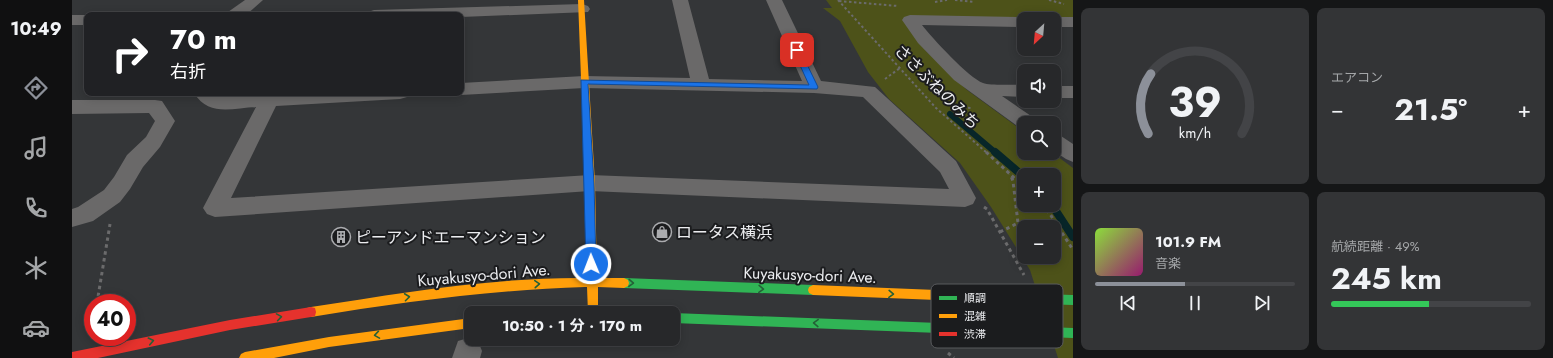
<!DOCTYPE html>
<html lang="ja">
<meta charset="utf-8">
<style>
body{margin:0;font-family:Jost,"Noto Sans JP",sans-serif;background:#333436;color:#f1f3f6;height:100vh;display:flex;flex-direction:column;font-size:15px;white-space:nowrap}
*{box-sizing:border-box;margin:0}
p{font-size:13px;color:#a4a6a8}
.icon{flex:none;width:22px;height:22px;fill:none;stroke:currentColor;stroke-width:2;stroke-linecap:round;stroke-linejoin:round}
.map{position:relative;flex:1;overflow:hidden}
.panel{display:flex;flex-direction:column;gap:8px;padding:8px;background:#151617;width:480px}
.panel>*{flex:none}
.banner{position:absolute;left:12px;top:12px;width:380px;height:84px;border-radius:8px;box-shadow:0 2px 10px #0003,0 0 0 1px #434447;background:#202124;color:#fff;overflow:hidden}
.needle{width:26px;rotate:206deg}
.buttons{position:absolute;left:945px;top:12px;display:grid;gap:8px}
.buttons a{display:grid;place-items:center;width:44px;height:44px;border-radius:8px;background:#27282a;box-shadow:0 2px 10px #0003,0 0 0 1px #434447;font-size:20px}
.speed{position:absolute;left:12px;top:294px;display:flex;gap:8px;font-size:20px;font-weight:700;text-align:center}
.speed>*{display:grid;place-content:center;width:52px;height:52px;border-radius:50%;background:#27282a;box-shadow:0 2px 10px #0003,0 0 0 1px #434447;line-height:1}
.speed .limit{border:6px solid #d22;background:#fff;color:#111}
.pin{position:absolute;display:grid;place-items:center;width:34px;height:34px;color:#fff;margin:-17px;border-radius:8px;box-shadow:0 2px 6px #0006}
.me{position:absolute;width:44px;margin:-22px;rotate:359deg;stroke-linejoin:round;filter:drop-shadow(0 0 3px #0008)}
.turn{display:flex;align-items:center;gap:14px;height:84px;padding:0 20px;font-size:18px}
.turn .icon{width:52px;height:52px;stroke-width:2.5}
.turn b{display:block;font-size:28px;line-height:34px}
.big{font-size:30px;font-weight:700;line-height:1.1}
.panel .card{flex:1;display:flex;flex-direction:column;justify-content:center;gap:6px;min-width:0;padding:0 14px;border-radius:8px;background:#333436}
.panel .dial{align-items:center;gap:0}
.dial svg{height:104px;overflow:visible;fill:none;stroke:#434447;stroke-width:7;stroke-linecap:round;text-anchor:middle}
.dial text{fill:#f1f3f6;stroke:none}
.song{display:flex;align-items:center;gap:12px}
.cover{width:48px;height:48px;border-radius:6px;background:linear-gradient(135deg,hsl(90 70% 55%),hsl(320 70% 35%))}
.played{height:4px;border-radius:2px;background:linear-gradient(90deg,#8c9099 45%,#434447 45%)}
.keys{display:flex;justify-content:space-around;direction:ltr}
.heat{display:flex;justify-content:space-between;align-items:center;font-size:22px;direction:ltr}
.charge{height:6px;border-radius:3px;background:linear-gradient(90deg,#34c759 49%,#434447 0)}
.panel .tiles{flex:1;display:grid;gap:8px;grid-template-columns:repeat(2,1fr)}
.trip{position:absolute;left:392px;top:306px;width:216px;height:40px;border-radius:8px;background:#27282a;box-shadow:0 2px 10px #0003,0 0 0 1px #434447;font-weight:700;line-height:40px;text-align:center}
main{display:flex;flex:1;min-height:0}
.tabs{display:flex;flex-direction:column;width:72px;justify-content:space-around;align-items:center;background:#101011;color:#a4a6a8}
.tabs .icon{width:28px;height:28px}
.tabs .active{color:#8c9099}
.tabs b{font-size:18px;color:#f1f3f6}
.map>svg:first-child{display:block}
</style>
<main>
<nav class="tabs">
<b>10:49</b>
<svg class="icon active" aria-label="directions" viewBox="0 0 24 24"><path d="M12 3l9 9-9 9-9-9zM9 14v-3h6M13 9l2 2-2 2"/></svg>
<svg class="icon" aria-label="music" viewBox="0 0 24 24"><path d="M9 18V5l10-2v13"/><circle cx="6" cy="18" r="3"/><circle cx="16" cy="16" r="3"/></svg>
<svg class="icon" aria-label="phone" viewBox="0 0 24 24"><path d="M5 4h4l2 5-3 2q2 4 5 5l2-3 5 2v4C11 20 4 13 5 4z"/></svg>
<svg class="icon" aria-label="climate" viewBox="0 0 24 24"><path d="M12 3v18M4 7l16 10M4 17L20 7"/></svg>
<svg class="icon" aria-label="car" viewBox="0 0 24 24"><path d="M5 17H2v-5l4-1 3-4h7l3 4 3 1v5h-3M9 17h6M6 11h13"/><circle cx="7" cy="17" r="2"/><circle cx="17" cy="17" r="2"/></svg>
</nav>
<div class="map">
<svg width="1001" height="358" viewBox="0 0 1001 358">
<rect width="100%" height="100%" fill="#343638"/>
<path fill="#4d5219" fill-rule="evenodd" d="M754,0h247v19l-169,-2 22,34 41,39 57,42v21h29l20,15v190h-15l-28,-88 -39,-63 -31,-44 -71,-64 -21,-27 -28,-51 -17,-13h9zM952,175h30v30h-30zM952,227h30v30h-30z"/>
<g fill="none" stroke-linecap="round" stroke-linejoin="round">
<path stroke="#082629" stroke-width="6" d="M878,114l46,39"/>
<g stroke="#082629" stroke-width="8">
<path d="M923,152l29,25"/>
<path d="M980,205l21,32"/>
</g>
<g stroke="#6b6b6c" stroke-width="2" stroke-dasharray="2.5 2.5" stroke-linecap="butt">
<path d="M766,0l98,108 51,45"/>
<path d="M883,0l19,2"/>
<path d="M977,0l15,4"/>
<path d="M767,1l59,5"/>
<path d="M863,2l12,-2"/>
<path d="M813,79l15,-11"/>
<path d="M886,107l13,1"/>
</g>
<g stroke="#6b6b6c" stroke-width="3" stroke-dasharray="3.5 3.5" stroke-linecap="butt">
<path d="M914,152l38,35"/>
<path d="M969,205l9,9 23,36"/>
<path d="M912,207l3,2 37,66"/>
<path d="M928,232l18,-9 -5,-42 -3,-7"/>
<path d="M25,303l13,-79"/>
<path d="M876,353l6,5"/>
</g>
<g fill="#6a6969" fill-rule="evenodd">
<path d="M173,0h18l-17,15h-20l2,-3z"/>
<path d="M600,0h16l21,79 93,2 -36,-81h16l39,81 54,6 81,74 20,37 -3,6 -8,3 -375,-16 -375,26 -8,-3 -4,-6 53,-101c-24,1 -47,10 -62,-14h21l3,3 64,-3h127l-2,4 -7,2 -124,7 -45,92 359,-23 359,14 -9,-17 -77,-75 -49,-4 -230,-5 -123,7 -7,-2h7v-10l123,-7 106,2z"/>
<path d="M510,4l6,2 2,3 -2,3 -127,5v-2h-95l2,-3 6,-2z"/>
<rect x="0" y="15" width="15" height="10"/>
<path d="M838,15l114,2 6,1 -6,1v8l-102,-2c10,13 47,53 61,58 8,3 32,1 41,2v12l-22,-1 32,22 3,5h-13v6l-4,-1 -66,-48 -36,-37 -16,-23 2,-3z"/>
<path d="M982,17h19v10h-19v-8h-6z"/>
<rect x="982" y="86" width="19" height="12"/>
<path d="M0,100h83l7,1 13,20 -15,26 -17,20 -13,22 -10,13 -27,19 -21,6v-18l6,-2 26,-17 10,-13 13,-22 19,-18 9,-16 -6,-8 -77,1z"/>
<path d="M982,134l7,2 12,8v18l-7,-3 -12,-8z"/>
<path d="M396,338l10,3 4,10 -2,7h-28l6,-17z"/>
</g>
<g fill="#30b455" fill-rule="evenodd">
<path d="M552,278l189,7 4,2 1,3 -1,3 -4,2 -189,-7 -4,-2 -1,-3 1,-3z"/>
<path d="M939,293l62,2v10l-62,-2 -4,-2 -1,-3 1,-3z"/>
<path d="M601,313l400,15v10l-400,-15z"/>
</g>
<g fill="#ff9f0a" fill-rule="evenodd">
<path d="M506,0h6l11,183 2,95h27l4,2 1,3 -1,3 -4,2 -26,-1v26h-10l-1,-26h-2c-93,3 -183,15 -274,30l-4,-1 -1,-4 1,-4 4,-1c91,-14 183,-30 276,-29l-2,-95z"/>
<path d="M741,285l198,8 4,2 1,3 -1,3 -4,2 -198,-8 -4,-2 -1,-3 1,-3z"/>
<path d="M399,318v10l-142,19 -55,11h-35l2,-4 4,-2 84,-15z"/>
</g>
<path fill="#e5322d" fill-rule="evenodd" d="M239,307l4,1 1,4 -1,4 -4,1 -81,13 -132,28h-26v-6l158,-32z"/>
</g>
<defs><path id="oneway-chevron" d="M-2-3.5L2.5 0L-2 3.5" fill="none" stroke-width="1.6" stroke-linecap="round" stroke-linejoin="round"/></defs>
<g stroke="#246037">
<use href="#oneway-chevron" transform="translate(559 283) rotate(2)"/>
<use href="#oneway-chevron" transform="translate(465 284) rotate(-4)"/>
<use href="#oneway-chevron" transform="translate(689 289) rotate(2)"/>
<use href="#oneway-chevron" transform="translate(819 294) rotate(2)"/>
<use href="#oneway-chevron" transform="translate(335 297) rotate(-7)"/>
<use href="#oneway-chevron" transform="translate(207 317) rotate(-9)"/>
<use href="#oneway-chevron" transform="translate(744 323) rotate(-178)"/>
<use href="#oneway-chevron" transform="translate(305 335) rotate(171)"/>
<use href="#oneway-chevron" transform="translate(79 341) rotate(-12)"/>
</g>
<path fill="#1a73e8" stroke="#114b97" d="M722,48h3l3,2 18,37 -1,2 -229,-5 6,99 2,81 -1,3 -4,2 -3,-2 -2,-3 -5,-184 228,5 -16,-35z"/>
<defs>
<g id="shop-ring" transform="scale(1)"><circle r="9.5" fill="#1b1c1e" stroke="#abacaf" stroke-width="1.5"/><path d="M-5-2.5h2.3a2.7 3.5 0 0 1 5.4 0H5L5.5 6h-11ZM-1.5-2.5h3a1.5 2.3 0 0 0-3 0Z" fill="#abacaf"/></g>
<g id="building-ring" transform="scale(1)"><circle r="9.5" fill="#1b1c1e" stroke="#abacaf" stroke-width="1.5"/><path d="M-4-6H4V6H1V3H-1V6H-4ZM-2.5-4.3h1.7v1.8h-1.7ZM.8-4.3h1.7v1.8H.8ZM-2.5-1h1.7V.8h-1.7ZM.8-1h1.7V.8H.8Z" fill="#abacaf"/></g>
</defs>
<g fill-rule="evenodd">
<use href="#shop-ring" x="590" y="232"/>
<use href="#building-ring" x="269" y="237"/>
</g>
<g text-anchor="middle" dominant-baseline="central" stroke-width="4" stroke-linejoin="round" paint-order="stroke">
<g font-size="16" fill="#ebecef" stroke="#1b1c1e">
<text transform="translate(865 87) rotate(45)">ささぶねのみち</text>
<text transform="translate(412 275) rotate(-5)">Kuyakusyo-dori Ave.</text>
<text transform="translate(738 275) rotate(2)">Kuyakusyo-dori Ave.</text>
</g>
<g font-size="16" fill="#ebecef" stroke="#1b1c1e" text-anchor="start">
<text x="604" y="232">ロータス横浜</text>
<text x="283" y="237">ピーアンドエーマンション</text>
</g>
</g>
<rect x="859" y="284" width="132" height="64" rx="6" fill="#1b1c1e" stroke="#595a5d" stroke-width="1"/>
<rect x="867" y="296" width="18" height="4" fill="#30b455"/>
<rect x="867" y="314" width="18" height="4" fill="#ff9f0a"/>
<rect x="867" y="332" width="18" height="4" fill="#e5322d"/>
<g font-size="11" fill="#ebecef">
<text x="892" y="302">順調</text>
<text x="892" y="320">混雑</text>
<text x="892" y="338">渋滞</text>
</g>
</svg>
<div class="buttons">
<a><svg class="needle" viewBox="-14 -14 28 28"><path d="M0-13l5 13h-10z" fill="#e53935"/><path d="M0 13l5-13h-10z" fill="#a4a6a8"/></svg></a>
<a><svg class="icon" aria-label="sound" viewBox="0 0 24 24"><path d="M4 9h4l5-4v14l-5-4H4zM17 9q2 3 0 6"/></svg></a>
<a><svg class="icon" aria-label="search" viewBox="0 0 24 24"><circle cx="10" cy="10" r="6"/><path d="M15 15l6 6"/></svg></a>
<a>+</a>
<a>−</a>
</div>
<div class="speed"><div class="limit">40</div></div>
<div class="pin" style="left:725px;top:50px;background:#d93025"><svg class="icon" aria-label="arrive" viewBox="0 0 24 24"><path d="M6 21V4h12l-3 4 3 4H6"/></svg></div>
<svg class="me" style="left:519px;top:264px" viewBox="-20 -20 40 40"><circle r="17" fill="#1a73e8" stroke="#fff" stroke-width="3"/><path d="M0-11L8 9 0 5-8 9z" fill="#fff"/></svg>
<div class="trip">10:50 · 1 分 · 170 m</div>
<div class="banner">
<div class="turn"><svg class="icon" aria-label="right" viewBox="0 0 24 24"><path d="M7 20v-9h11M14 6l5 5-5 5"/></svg><div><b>70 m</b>右折</div></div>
</div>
</div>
<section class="panel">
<div class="tiles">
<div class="card dial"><svg viewBox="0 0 100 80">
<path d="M14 69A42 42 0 1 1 86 69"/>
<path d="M14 69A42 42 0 0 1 16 23" stroke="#8c9099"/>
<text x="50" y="56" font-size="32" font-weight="700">39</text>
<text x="50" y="72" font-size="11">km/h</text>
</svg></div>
<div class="card"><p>エアコン</p>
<div class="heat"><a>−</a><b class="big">21.5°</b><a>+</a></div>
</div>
<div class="card">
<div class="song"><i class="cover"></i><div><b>101.9 FM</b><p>音楽</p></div></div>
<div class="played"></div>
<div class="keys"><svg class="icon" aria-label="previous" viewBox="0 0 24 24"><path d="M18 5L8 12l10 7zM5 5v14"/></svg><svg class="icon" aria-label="pause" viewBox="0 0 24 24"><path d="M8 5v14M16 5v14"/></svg><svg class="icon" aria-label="next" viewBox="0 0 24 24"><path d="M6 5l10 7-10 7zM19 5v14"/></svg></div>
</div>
<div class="card"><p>航続距離 · 49%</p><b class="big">245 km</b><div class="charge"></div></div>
</div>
</section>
</main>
